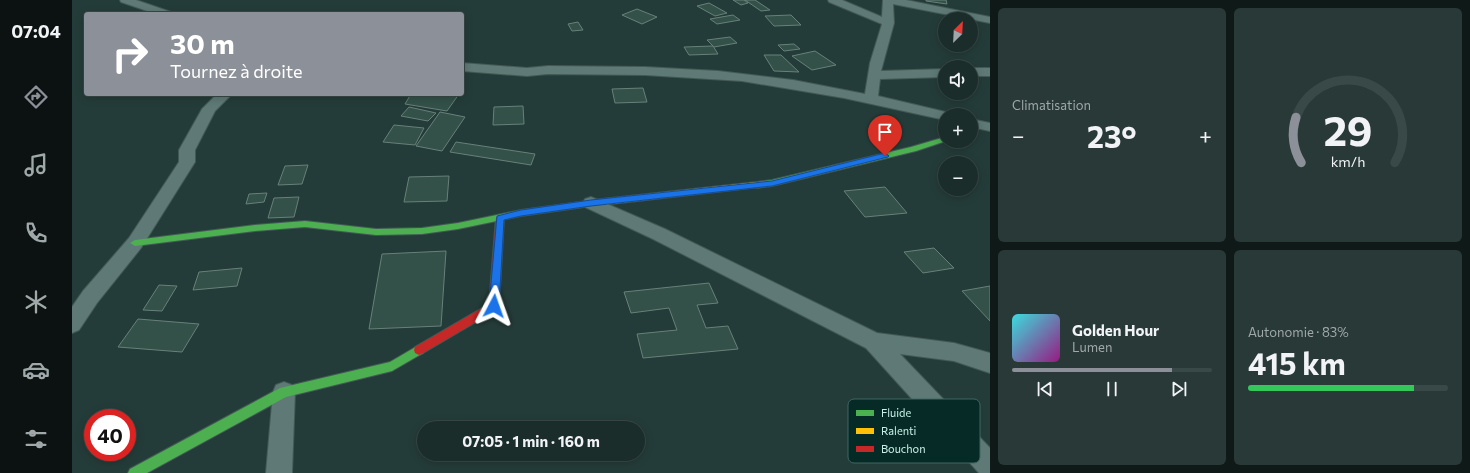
<!DOCTYPE html>
<html lang="fr">
<meta charset="utf-8">
<style>
body{margin:0;font-family:Commissioner,sans-serif;background:#283937;color:#f1f3f6;height:100vh;display:flex;flex-direction:column;font-size:15px;white-space:nowrap}
*{box-sizing:border-box;margin:0}
p{font-size:13px;color:#a0a8a9}
.icon{flex:none;width:22px;height:22px;fill:none;stroke:currentColor;stroke-width:2;stroke-linecap:round;stroke-linejoin:round}
.map{position:relative;flex:1;overflow:hidden}
.side{display:flex;flex-direction:column;gap:8px;padding:8px;background:#0f1918;width:480px}
.side>*{flex:none}
.top-card{position:absolute;left:12px;top:12px;width:380px;height:84px;border-radius:4px;box-shadow:0 2px 10px #0003,0 0 0 1px #394947;background:#8c9099;color:#fff;overflow:hidden}
.needle{width:26px;rotate:24deg}
.fabs{position:absolute;left:866px;top:12px;display:grid;gap:8px}
.fabs a{display:grid;place-items:center;width:40px;height:40px;border-radius:50%;background:#1b2d2b;box-shadow:0 2px 10px #0003,0 0 0 1px #394947;font-size:20px}
.speed{position:absolute;left:12px;top:409px;display:flex;gap:8px;font-size:20px;font-weight:700;text-align:center}
.speed>*{display:grid;place-content:center;width:52px;height:52px;border-radius:50%;background:#1b2d2b;box-shadow:0 2px 10px #0003,0 0 0 1px #394947;line-height:1}
.speed .limit{border:6px solid #d22;background:#fff;color:#111}
.pin{position:absolute;display:grid;place-items:center;width:34px;height:34px;color:#fff;margin:-41px -17px;border-radius:50% 50% 50% 0;rotate:-45deg;box-shadow:0 0 4px #0007}
.pin .icon{rotate:45deg}
.me{position:absolute;width:44px;margin:-22px;rotate:4deg;stroke-linejoin:round;filter:drop-shadow(0 0 3px #0008)}
.turn{display:flex;align-items:center;gap:14px;height:84px;padding:0 20px;font-size:18px}
.turn .icon{width:52px;height:52px;stroke-width:2.5}
.turn b{display:block;font-size:28px;line-height:34px}
.big{font-size:30px;font-weight:700;line-height:1.1}
.side .widget{flex:1;display:flex;flex-direction:column;justify-content:center;gap:6px;min-width:0;padding:0 14px;border-radius:6px;background:#283937}
.side .dial{align-items:center;gap:0}
.dial svg{height:104px;overflow:visible;fill:none;stroke:#394947;stroke-width:7;stroke-linecap:round;text-anchor:middle}
.dial text{fill:#f1f3f6;stroke:none}
.song{display:flex;align-items:center;gap:12px}
.cover{width:48px;height:48px;border-radius:6px;background:linear-gradient(135deg,hsl(180 70% 55%),hsl(310 70% 35%))}
.played{height:4px;border-radius:2px;background:linear-gradient(90deg,#8c9099 80%,#394947 80%)}
.keys{display:flex;justify-content:space-around;direction:ltr}
.heat{display:flex;justify-content:space-between;align-items:center;font-size:22px;direction:ltr}
.charge{height:6px;border-radius:3px;background:linear-gradient(90deg,#34c759 83%,#394947 0)}
.side .tiles{flex:1;display:grid;gap:8px;grid-template-columns:repeat(2,1fr)}
.trip{position:absolute;left:345px;top:421px;width:228px;height:40px;border-radius:20px;background:#1b2d2b;box-shadow:0 2px 10px #0003,0 0 0 1px #394947;font-weight:700;line-height:40px;text-align:center}
main{display:flex;flex:1;min-height:0}
.menu{display:flex;flex-direction:column;width:72px;justify-content:space-around;align-items:center;background:#0b1211;color:#a0a8a9}
.menu .icon{width:28px;height:28px}
.menu .active{color:#8c9099}
.menu b{font-size:18px;color:#f1f3f6}
.map>svg:first-child{display:block}
</style>
<main>
<nav class="menu">
<b>07:04</b>
<svg class="icon active" aria-label="directions" viewBox="0 0 24 24"><path d="M12 3l9 9-9 9-9-9zM9 14v-3h6M13 9l2 2-2 2"/></svg>
<svg class="icon" aria-label="music" viewBox="0 0 24 24"><path d="M9 18V5l10-2v13"/><circle cx="6" cy="18" r="3"/><circle cx="16" cy="16" r="3"/></svg>
<svg class="icon" aria-label="phone" viewBox="0 0 24 24"><path d="M5 4h4l2 5-3 2q2 4 5 5l2-3 5 2v4C11 20 4 13 5 4z"/></svg>
<svg class="icon" aria-label="climate" viewBox="0 0 24 24"><path d="M12 3v18M4 7l16 10M4 17L20 7"/></svg>
<svg class="icon" aria-label="car" viewBox="0 0 24 24"><path d="M5 17H2v-5l4-1 3-4h7l3 4 3 1v5h-3M9 17h6M6 11h13"/><circle cx="7" cy="17" r="2"/><circle cx="17" cy="17" r="2"/></svg>
<svg class="icon" aria-label="filters" viewBox="0 0 24 24"><path d="M4 7h16M4 17h16"/><circle cx="9" cy="7" r="2"/><circle cx="15" cy="17" r="2"/></svg>
</nav>
<div class="map">
<svg width="918" height="473" viewBox="0 0 918 473">
<rect width="100%" height="100%" fill="#243c39"/>
<g fill="#335149" stroke="#688078">
<path d="M661,0h11l4,3 -7,2z"/>
<path d="M673,0h10l15,10 -9,1z"/>
<path d="M854,0h20l1,4 -21,-3z"/>
<path d="M637,3l18,10 -12,3 -18,-10z"/>
<path d="M565,9l20,8 -15,7 -20,-9z"/>
<path d="M661,15l7,5 -23,4 -7,-5z"/>
<path d="M719,15l10,10 -27,1 -9,-10z"/>
<path d="M506,22l5,8 -11,1 -4,-7z"/>
<path d="M658,37l7,6 -23,4 -7,-7z"/>
<path d="M722,44l6,5 -16,2 -6,-6z"/>
<path d="M641,46l5,8 -29,1 -5,-8z"/>
<path d="M743,51l21,14 -24,5 -20,-14z"/>
<path d="M692,55h17l18,17 -25,-1z"/>
<path d="M571,88l4,14 -32,1 -3,-14z"/>
<path d="M339,94h48l-12,17 -42,-7z"/>
<path d="M451,106l1,18 -31,1 1,-18z"/>
<path d="M337,107l27,6 -8,8 -27,-5z"/>
<path d="M368,112l25,5 -23,34 -26,-5z"/>
<path d="M322,125l30,3 -9,17 -32,-3z"/>
<path d="M384,142l79,12 -4,11 -81,-13z"/>
<path d="M236,165l-6,19 -24,1 7,-19z"/>
<path d="M377,176l-2,25 -43,1 5,-25z"/>
<path d="M813,187l22,26 -42,4 -21,-26z"/>
<path d="M195,193l-3,9 -18,2 3,-10z"/>
<path d="M227,197l-5,20 -26,1 6,-20z"/>
<path d="M862,248l20,20 -31,5 -19,-21z"/>
<path d="M374,251l-5,75 -72,3 13,-75z"/>
<path d="M170,268l-5,18 -44,4 6,-18z"/>
<path d="M637,283l9,20 -21,2 9,23 22,-2 10,23 -95,9 -6,-24 40,-4 -8,-22 -38,5 -7,-21z"/>
<path d="M87,285l18,1 -15,25 -19,-1z"/>
<path d="M918,286v35l-28,-30z"/>
<path d="M66,319l61,5 -17,28 -64,-5z"/>
</g>
<g fill="none" stroke-linecap="round" stroke-linejoin="round">
<g stroke="#435955" stroke-width="2">
<g id="street">
<path d="M48,0h16l35,12 2,2h-17l-35,-12z"/>
<path d="M756,0h14l40,17 1,-17h23l84,17v6l-97,-19 1,19 -13,48 64,-2v8l-65,2 -2,17 72,17 1,2h-6v5l-101,-22 -102,-17 -97,-6 -97,-1 -21,2 -65,-5v-8l65,5 21,-2 97,1 73,4 75,9 72,14 5,-31 12,-39 -53,-22z"/>
<rect x="899" y="68" width="19" height="8"/>
<path d="M145,94h15l-17,17 -20,39v12l-54,86 -44,55 -18,27 -7,3v-26l11,-16 46,-53 50,-76v-12l23,-41z"/>
<path d="M899,119l19,4v8l-19,-4z"/>
<path d="M519,197l74,32 212,104 77,10 36,10v20l-36,-12 -54,-7 90,94v25h-11l-113,-125 -213,-109 -68,-32 -2,-4 2,-4z"/>
<path d="M212,382l8,3 3,7 -3,81h-26l7,-81 3,-7z"/>
</g>
</g>
<g stroke="#435955" stroke-width="2">
<g id="fast">
<path d="M873,137v4h1l-30,10 -144,35 -15,2 -4,-3 4,-3 15,-2 139,-33z"/>
<path d="M530,199l3,1 1,2 -1,2 -84,12 -63,13 -36,5 -46,1 -71,-8 -50,4 -120,15 -5,-3 5,-3 120,-15 50,-4 71,8 46,-1 36,-5 63,-13z"/>
<path d="M347,345l4,2 1,3 -1,3 -31,18 -106,26 -139,76h-19l2,-4 150,-81 110,-26z"/>
</g>
</g>
<g stroke="#435955" stroke-width="2">
<path id="slow" d="M685,182l4,3 -1,2 -158,18 -4,-3 4,-3z"/>
</g>
<g stroke="#435955" stroke-width="2">
<path id="jam" d="M428,215l4,3 -5,88 -1,3 -75,44 -4,2 -4,-2 -1,-3 1,-3 74,-43 7,-86z"/>
</g>
<use href="#street" fill="#5e7976" fill-rule="evenodd"/>
<use href="#fast" fill="#4caf50" fill-rule="evenodd"/>
<use href="#slow" fill="#ffc107" fill-rule="evenodd"/>
<use href="#jam" fill="#c62828" fill-rule="evenodd"/>
</g>
<path fill="#1a73e8" stroke="#114b97" d="M813,153l4,3 -1,1 -116,29 -181,20 -70,10 -17,4 -5,86 -1,3 -4,1 -3,-1 -2,-3 8,-90 24,-6 70,-10 181,-19z"/>
<rect x="776" y="399" width="132" height="64" rx="6" fill="#062b26" stroke="#406660" stroke-width="1"/>
<rect x="784" y="410" width="18" height="6" fill="#4caf50"/>
<rect x="784" y="428" width="18" height="6" fill="#ffc107"/>
<rect x="784" y="446" width="18" height="6" fill="#c62828"/>
<g font-size="11" fill="#c9f0e9">
<text x="809" y="417">Fluide</text>
<text x="809" y="435">Ralenti</text>
<text x="809" y="453">Bouchon</text>
</g>
</svg>
<div class="fabs">
<a><svg class="needle" viewBox="-14 -14 28 28"><path d="M0-13l5 13h-10z" fill="#e53935"/><path d="M0 13l5-13h-10z" fill="#a0a8a9"/></svg></a>
<a><svg class="icon" aria-label="sound" viewBox="0 0 24 24"><path d="M4 9h4l5-4v14l-5-4H4zM17 9q2 3 0 6"/></svg></a>
<a>+</a>
<a>−</a>
</div>
<div class="speed"><div class="limit">40</div></div>
<div class="pin" style="left:813px;top:156px;background:#d93025"><svg class="icon" aria-label="arrive" viewBox="0 0 24 24"><path d="M6 21V4h12l-3 4 3 4H6"/></svg></div>
<svg class="me" style="left:422px;top:306px" viewBox="-20 -20 40 40"><path d="M0-17L14 15 0 8-14 15z" fill="#1a73e8" stroke="#fff" stroke-width="4"/></svg>
<div class="trip">07:05 · 1 min · 160 m</div>
<div class="top-card">
<div class="turn"><svg class="icon" aria-label="right" viewBox="0 0 24 24"><path d="M7 20v-9h11M14 6l5 5-5 5"/></svg><div><b>30 m</b>Tournez à droite</div></div>
</div>
</div>
<section class="side">
<div class="tiles">
<div class="widget"><p>Climatisation</p>
<div class="heat"><a>−</a><b class="big">23°</b><a>+</a></div>
</div>
<div class="widget dial"><svg viewBox="0 0 100 80">
<path d="M14 69A42 42 0 1 1 86 69"/>
<path d="M14 69A42 42 0 0 1 10 34" stroke="#8c9099"/>
<text x="50" y="56" font-size="32" font-weight="700">29</text>
<text x="50" y="72" font-size="11">km/h</text>
</svg></div>
<div class="widget">
<div class="song"><i class="cover"></i><div><b>Golden Hour</b><p>Lumen</p></div></div>
<div class="played"></div>
<div class="keys"><svg class="icon" aria-label="previous" viewBox="0 0 24 24"><path d="M18 5L8 12l10 7zM5 5v14"/></svg><svg class="icon" aria-label="pause" viewBox="0 0 24 24"><path d="M8 5v14M16 5v14"/></svg><svg class="icon" aria-label="next" viewBox="0 0 24 24"><path d="M6 5l10 7-10 7zM19 5v14"/></svg></div>
</div>
<div class="widget"><p>Autonomie · 83%</p><b class="big">415 km</b><div class="charge"></div></div>
</div>
</section>
</main>
